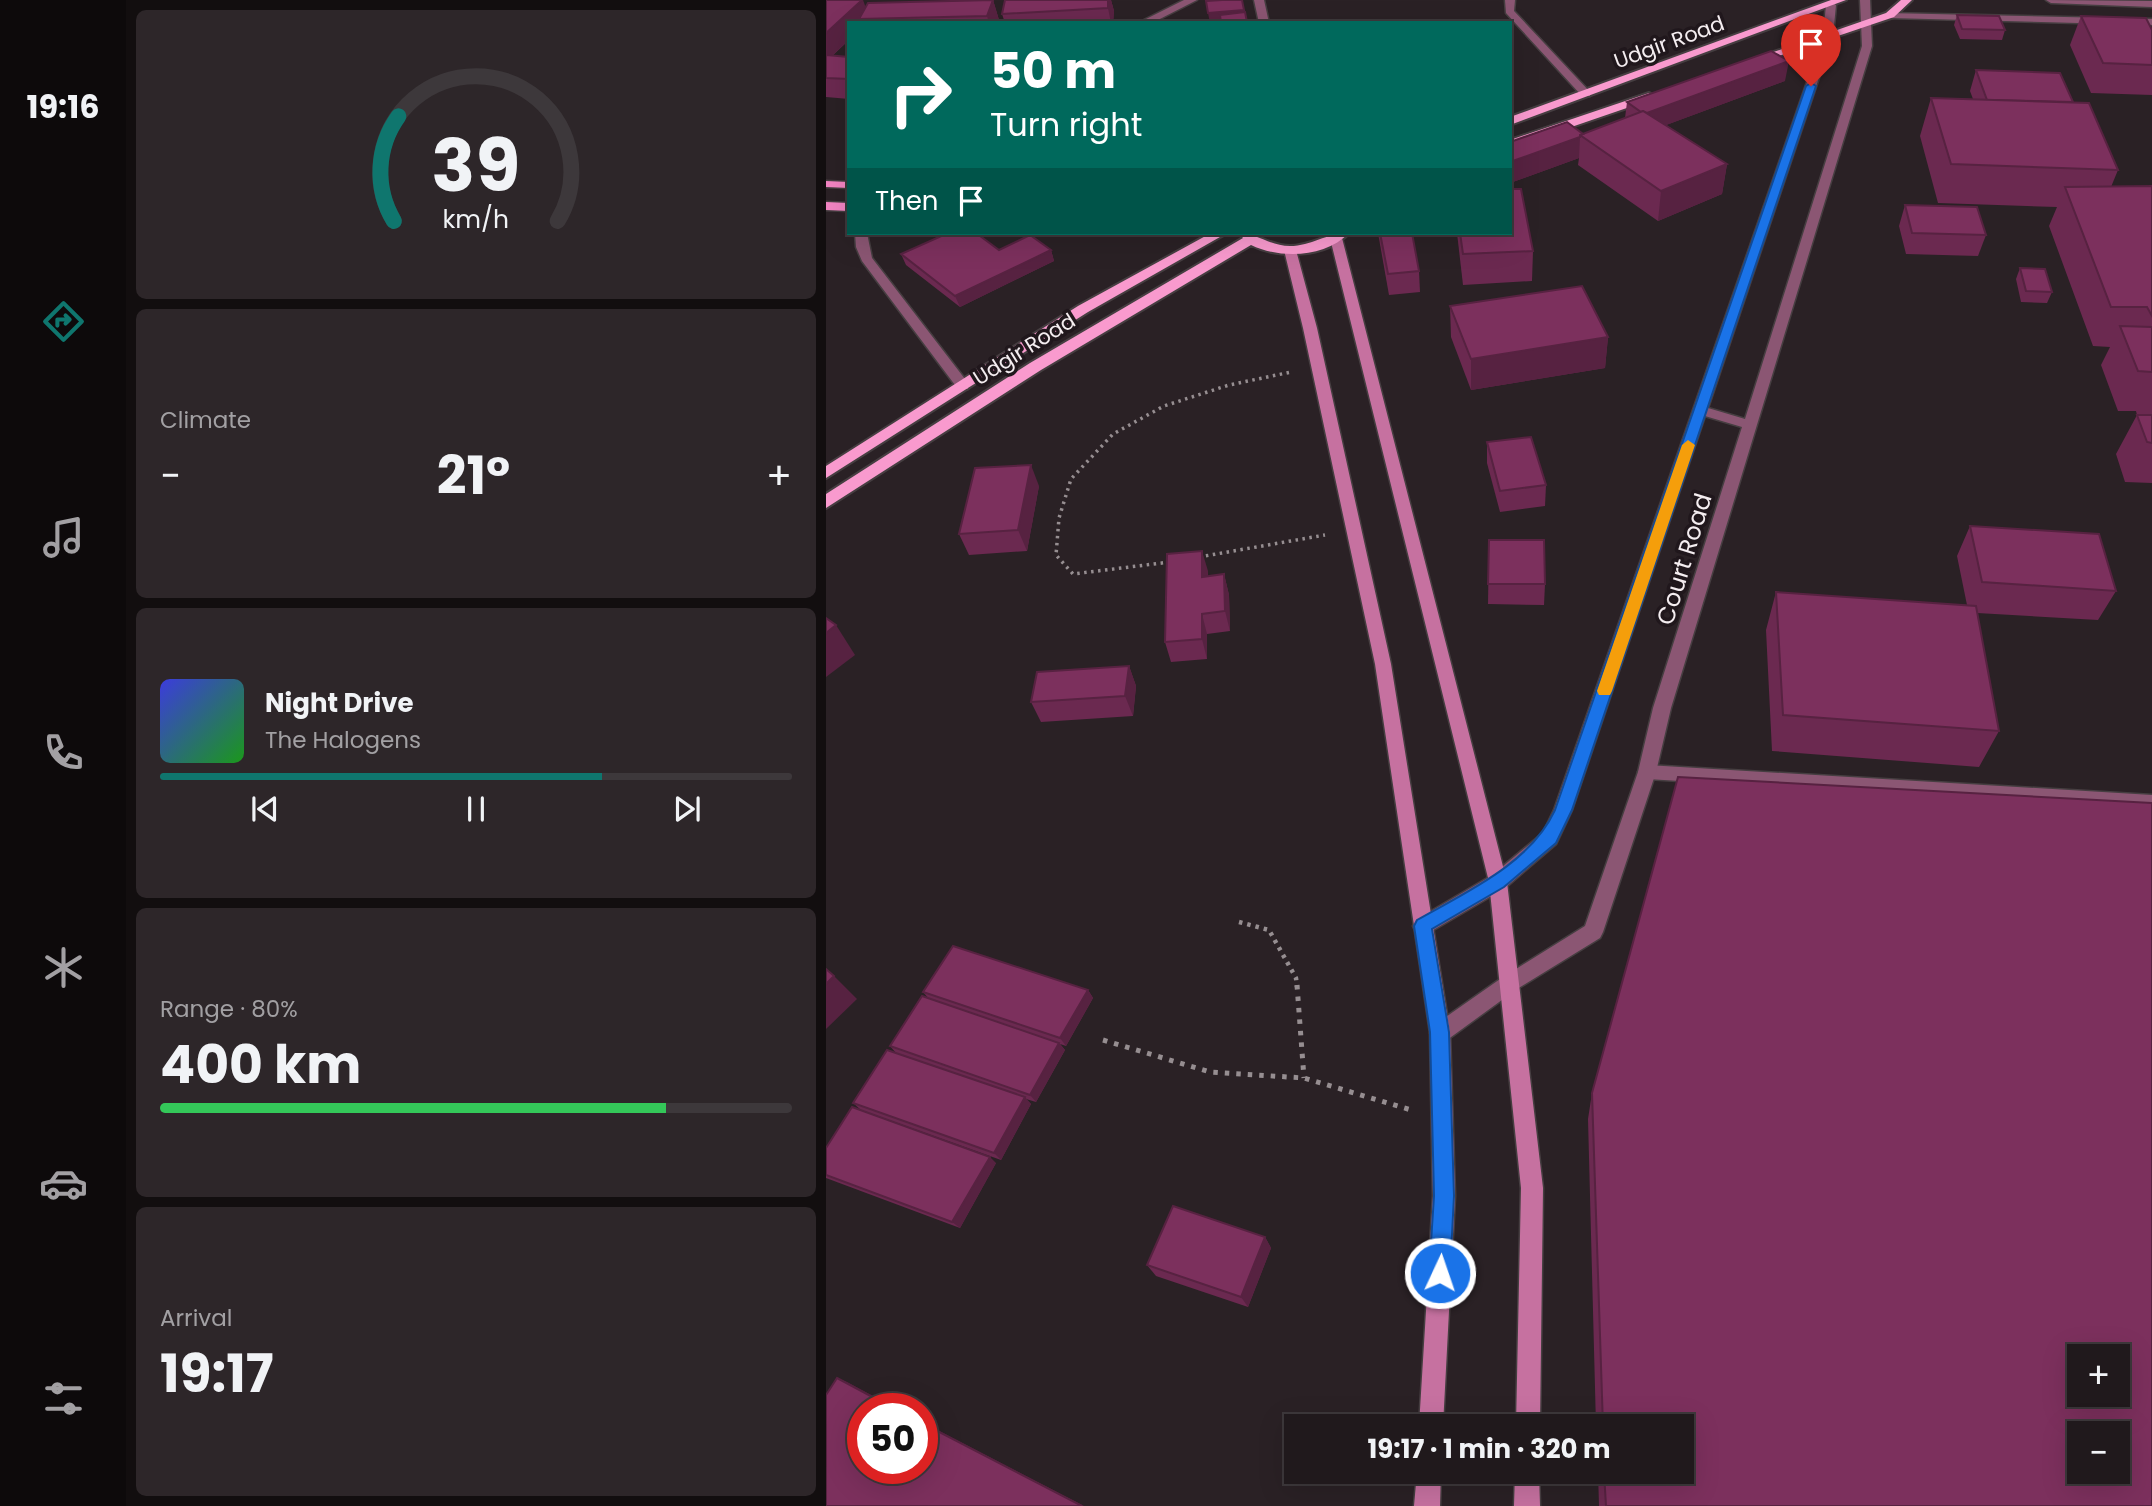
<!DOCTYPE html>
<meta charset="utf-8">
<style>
body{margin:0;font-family:Poppins,sans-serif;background:#2d2629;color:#f1f3f6;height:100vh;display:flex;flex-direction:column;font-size:26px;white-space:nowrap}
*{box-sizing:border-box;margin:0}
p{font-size:23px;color:#a2a0a3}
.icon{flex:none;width:38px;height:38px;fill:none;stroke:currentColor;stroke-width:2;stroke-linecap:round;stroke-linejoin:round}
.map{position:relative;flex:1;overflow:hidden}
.panel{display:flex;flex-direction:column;gap:10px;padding:10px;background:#120e0f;width:700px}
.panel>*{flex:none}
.guide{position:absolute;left:21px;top:21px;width:665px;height:214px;border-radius:0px;box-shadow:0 7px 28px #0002,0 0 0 2px #3d383b;background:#00695c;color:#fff;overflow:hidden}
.controls{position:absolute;left:1241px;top:1344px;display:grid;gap:14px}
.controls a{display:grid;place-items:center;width:63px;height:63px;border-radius:0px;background:#20191c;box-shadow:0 7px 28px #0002,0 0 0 2px #3d383b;font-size:35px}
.speed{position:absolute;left:21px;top:1393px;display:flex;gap:14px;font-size:35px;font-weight:700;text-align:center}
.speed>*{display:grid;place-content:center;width:91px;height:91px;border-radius:50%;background:#20191c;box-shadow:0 7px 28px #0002,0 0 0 2px #3d383b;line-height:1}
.speed .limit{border:10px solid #d22;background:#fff;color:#111}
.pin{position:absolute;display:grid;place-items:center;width:60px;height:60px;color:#fff;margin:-72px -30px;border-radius:50% 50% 50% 0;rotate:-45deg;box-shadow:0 0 7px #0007}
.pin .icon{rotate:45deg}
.me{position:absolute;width:77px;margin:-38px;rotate:3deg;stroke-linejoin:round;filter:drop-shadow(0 0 5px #0008)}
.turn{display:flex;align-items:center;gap:24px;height:147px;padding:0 28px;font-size:32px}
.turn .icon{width:91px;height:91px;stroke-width:2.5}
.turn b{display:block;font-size:49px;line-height:60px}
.then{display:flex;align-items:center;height:66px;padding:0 28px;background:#0003;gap:14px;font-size:26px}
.big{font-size:52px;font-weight:700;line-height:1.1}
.panel .widget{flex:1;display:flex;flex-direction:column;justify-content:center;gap:10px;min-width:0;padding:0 24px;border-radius:10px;background:#2d2629}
.panel .dial{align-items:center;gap:0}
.dial svg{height:182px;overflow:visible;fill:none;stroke:#3d383b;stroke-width:7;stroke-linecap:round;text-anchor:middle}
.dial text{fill:#f1f3f6;stroke:none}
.song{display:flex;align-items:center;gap:21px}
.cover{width:84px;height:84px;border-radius:10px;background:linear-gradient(135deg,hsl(240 70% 55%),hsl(120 70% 35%))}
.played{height:7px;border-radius:4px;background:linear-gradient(90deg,#0f766e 70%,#3d383b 70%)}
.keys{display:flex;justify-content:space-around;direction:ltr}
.heat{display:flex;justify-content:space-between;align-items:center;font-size:38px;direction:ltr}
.charge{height:10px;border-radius:5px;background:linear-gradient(90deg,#34c759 80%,#3d383b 0)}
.trip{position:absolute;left:458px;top:1414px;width:410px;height:70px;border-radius:0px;background:#20191c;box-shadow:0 7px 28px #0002,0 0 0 2px #3d383b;font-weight:700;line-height:70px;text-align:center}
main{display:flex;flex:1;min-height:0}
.dock{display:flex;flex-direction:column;width:126px;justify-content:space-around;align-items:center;background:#0d0a0b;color:#a2a0a3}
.dock .icon{width:49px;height:49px}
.dock .on{color:#0f766e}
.dock b{font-size:32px;color:#f1f3f6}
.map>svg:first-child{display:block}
</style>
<main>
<nav class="dock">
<b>19:16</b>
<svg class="icon on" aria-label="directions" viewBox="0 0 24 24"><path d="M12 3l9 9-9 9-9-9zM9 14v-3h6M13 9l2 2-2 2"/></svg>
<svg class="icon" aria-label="music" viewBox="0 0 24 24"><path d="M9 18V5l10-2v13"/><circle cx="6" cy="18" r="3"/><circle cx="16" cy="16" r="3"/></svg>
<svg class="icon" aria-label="phone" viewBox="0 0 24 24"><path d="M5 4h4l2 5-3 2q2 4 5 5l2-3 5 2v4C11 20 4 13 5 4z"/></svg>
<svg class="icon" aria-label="climate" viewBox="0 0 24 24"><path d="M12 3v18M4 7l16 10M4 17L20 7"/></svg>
<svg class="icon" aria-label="car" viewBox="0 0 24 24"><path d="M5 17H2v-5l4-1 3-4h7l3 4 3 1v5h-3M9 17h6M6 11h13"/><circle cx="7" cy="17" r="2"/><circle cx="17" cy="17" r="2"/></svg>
<svg class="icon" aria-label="filters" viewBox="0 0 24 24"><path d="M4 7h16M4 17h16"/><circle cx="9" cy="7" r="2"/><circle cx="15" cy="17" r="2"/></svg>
</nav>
<section class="panel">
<div class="widget dial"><svg viewBox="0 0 100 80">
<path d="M14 69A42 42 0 1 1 86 69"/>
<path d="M14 69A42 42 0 0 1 16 23" stroke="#0f766e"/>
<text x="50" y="56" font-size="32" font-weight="700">39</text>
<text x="50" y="72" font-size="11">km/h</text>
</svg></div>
<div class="widget"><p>Climate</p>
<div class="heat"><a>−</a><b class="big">21°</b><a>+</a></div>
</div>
<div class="widget">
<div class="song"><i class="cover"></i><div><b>Night Drive</b><p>The Halogens</p></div></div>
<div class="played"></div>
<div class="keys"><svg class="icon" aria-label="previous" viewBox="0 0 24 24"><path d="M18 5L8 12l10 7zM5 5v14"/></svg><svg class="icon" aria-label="pause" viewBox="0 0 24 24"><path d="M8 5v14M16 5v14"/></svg><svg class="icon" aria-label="next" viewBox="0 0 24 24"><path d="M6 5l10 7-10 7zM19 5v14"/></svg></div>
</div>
<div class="widget"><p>Range · 80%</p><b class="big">400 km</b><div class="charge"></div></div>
<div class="widget"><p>Arrival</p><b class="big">19:17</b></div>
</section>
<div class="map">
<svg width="1326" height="1506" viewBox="0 0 1326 1506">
<rect width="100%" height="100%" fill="#2a2125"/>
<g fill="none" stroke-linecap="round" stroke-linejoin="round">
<g stroke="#463e41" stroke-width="3">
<g id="minor">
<path d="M358,0h13l-45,23h-14z"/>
<path d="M679,0h10l-1,11 76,81v4h-8l-76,-83z"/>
<path d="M29,233h12l5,25 96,125v6h-10l-96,-128 -6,-14z"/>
<path d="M821,765l505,30v14l-505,-30 -6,-2 -3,-5 3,-5z"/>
</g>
</g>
<g stroke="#463e41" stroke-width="3">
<g id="tertiary">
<path d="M428,0h10l5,23h-10z"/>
<path d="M1034,0h10l2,46 -201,662 -15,64 -53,160 -3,6 -83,51 -70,51 -7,3 -7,-3 -3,-7 3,-7 70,-49 82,-51 53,-154 15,-64 89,-281 -37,-11 -133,394 -16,34 -51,44 -75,44 -7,3 -7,-3 -3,-6 3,-6 75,-44 52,-43 11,-23 269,-774 3,-31 5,-3 5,3 -3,31 -125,372 37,11 117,-373z"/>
<path d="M1220,0l106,1v6l-101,-4z"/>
<path d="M1061,13l265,6v6l-262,-7 -5,-3z"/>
</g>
</g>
<g stroke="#463e41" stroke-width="3">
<g id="secondary">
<path d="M510,234l6,4 165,644 36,306 -3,238h-24l5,-238 -32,-306 -159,-644z"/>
<path d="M464,246l6,4 21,78 74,336 59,369 5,163 -12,230h-24l14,-230 -3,-163 -55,-369 -72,-336 -19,-78z"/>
<path d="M591,1472h24l-1,34h-26z"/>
<path d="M689,1472h24l1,34h-26z"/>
</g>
</g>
<g stroke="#463e41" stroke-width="3">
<g id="primary">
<path d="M0,181l23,1v6l-23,-1z"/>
<path d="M0,202l23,1v8l-23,-1z"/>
</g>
</g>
<g stroke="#463e41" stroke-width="4">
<g id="trunk">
<path d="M1005,0h15l-336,125v-8z"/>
<path d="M1075,0h11l-18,17 -136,46 -10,-2 138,-48z"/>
<path d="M823,93l6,4 -2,2 -143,49v-8z"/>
<path d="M385,233h16l-139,79 -262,166v-12l252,-160z"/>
<path d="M413,233c18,0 31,13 51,13 22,0 38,-14 59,-13 -24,25 -69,26 -98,12l-210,125 -215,138v-14l204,-131 213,-125z"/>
</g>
</g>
<g stroke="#968e91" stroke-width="3.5" stroke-dasharray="2.5 4.5" stroke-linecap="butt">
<path d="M373,557l126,-22"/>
<path d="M344,562l-97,12 -17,-19 3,-37 12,-39 42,-45 51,-28 65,-21 62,-13"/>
</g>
<path stroke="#968e91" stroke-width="4.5" stroke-dasharray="3.5 5" stroke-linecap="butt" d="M413,922l30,8 27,48 1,9"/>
<g stroke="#968e91" stroke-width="5" stroke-dasharray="4.5 7" stroke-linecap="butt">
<path d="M471,985l7,93"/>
<path d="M277,1040l107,32 94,6 107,32"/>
</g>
<use href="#minor" fill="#8b5673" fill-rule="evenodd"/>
<use href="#tertiary" fill="#8b5673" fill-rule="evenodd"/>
<use href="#secondary" fill="#c671a0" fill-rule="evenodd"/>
<use href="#primary" fill="#f385c3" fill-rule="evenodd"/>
<use href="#trunk" fill="#f99ace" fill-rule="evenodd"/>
</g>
<g fill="#6b2950">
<path d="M0,0l40,8 127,-8 6,20 -1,3h-149v17l-17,16 17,1v42l-23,-2z"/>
<path d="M179,0h106l3,11 -1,12h-108l-3,-9z"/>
<path d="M1131,15l48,15 -3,10 -42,-1 -6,-14z"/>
<path d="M1255,16l71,14v65l-61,-2 -21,-48z"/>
<path d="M1150,70l97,32 45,68 -7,17 41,-1v297l-27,-1 -9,-28 21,-39 -1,-4h-18l-17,-46 9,-18 -17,-1 -44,-120 8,-19 -119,-4 -18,-67 11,-38 42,1 -3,-8z"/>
<path d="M959,81l-119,44 61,39 -5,30 -64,27 -80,-56 1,-7 -69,25v-41l73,-8 42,-16 2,-16z"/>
<path d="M1079,205l81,30 -8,21 -72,-2 -7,-28z"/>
<path d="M552,233h34l7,38 1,21 -31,3z"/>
<path d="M631,233h53l23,18 -1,30 -69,4z"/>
<path d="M173,250h52l3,11 -94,46 -54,-42 -5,-11z"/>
<path d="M1194,268l32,24 -5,11 -26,-1 -5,-23z"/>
<path d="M624,306l158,31 -3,31 -134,22 -20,-53z"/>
<path d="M661,442l59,43 -1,21 -45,6 -13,-49z"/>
<path d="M213,486l-12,65 -58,4 -10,-21z"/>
<path d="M1144,526l146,65 -18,29 -121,-7 22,118 -20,36 -207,-16 -6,-121 10,-38 191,13 -10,-49z"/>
<path d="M663,540l56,44 -1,21 -56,-1z"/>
<path d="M382,571v5l16,-2 5,21 1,36 -23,3v25l-36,3 -6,-20z"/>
<path d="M303,666l7,20 -3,30 -92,6 -10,-20z"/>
<path d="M262,990l5,8 -27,48 -6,-2 5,6 -29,52 -10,-3 5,5 -30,56 -140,-50 -8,-7 43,-50 -6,-7 39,-47 -6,-7z"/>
<path d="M766,1093l560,413h-553l-1,-34h84v-46h-86l-8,-307z"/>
<path d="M0,1148l170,15 -36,65 -134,-50z"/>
<path d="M439,1237l6,11 -23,59 -92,-31 -9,-11z"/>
</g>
<g fill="#572241">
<path d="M37,0l7,19h-11l2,4h-12v17l-23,21v-28z"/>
<path d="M167,0l6,20 -1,3h-9l-2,-7z"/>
<path d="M282,0h3l3,11 -1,12h-2l-3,-15z"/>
<path d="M418,10l2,10 -36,3 -2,-10z"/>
<path d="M963,61l-4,20 -143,53 2,-20z"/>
<path d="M754,137l-1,21 -69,25v-21z"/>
<path d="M901,164l-5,30 -64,27 3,-30z"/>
<path d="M225,250l3,11 -94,46 -5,-11z"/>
<path d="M782,337l-3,31 -134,22v-31z"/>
<path d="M205,465l8,21 -12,65 -9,-21z"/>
<path d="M376,551l6,20 -1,26 -5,-20z"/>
<path d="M398,574l5,21 1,36 -5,-20z"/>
<path d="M376,614l5,20v25l-5,-20z"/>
<path d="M10,625l19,30 -29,22v-44z"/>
<path d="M303,666l7,20 -3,30 -8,-20z"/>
<path d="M8,976l23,23 -31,30v-45z"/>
<path d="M262,990l5,8 -27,48 -6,-8z"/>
<path d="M233,1043l6,7 -29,52 -6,-7z"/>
<path d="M199,1097l6,7 -30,56 -7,-7z"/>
<path d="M164,1157l6,6 -36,65 -8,-6z"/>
<path d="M439,1237l6,11 -23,59 -7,-10z"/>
<path d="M11,1378l10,4 50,27h-2z"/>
<path d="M96,1422l162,84h-2l-160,-83z"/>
</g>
<g fill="#7c305d" stroke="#572241" stroke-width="2" fill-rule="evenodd">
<path d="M0,0h36l-36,33z"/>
<path d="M167,0l-6,16 -128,3 9,-16z"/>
<path d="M179,0h103v8l-106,6z"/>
<path d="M396,0h20l2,10 -36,3 -2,-12z"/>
<path d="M419,12l2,10 -26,1 -1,-8z"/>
<path d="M1131,15l42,1 6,14 -43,-1z"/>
<path d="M1255,16l65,2 6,12v35l-49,-2z"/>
<path d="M945,51l18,10 -142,52 -4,-2 -2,1 -14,-10z"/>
<path d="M0,55l23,2v22l-23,-1z"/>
<path d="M1150,70l84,3 13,29 -86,-2z"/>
<path d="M1105,98l158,5 29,67 -167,-6z"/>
<path d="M817,111l84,53 -66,27 -81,-56z"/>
<path d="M741,122l16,12 -3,1v2l-70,25v-20z"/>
<path d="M1326,186v130l-5,-9h-36l-46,-120z"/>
<path d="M684,189h11l12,62 -70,3 -3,-21h50z"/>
<path d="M1079,205l72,2 9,28 -74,-2z"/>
<path d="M122,233h28l23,17 31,-15 21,15 -96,46 -54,-42z"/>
<path d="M554,233h32l7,38 -31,3z"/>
<path d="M1194,268l25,1 7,23 -26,-1z"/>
<path d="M756,286l26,51 -137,22 -21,-53z"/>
<path d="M1294,326l32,1v45l-14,-1z"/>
<path d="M1311,415h15v28l-5,-1z"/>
<path d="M705,437l15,48 -46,6 -13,-49z"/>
<path d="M205,465l-13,65 -59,4 16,-66z"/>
<path d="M1144,526l129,8 17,57 -134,-9z"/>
<path d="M663,540h55l1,44h-57z"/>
<path d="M376,551v26l22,-3 1,37 -23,3v25l-37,3 2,-88z"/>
<path d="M950,592l200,14 23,125 -216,-16z"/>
<path d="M0,618l10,7 -10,8z"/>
<path d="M303,666l-4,30 -94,6 6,-30z"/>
<path d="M852,777l474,26v703h-546l-2,-34h78v-46h-79l-11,-333zM1253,1356h39v39h-39zM1253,1433h39v39h-39z"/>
<path d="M127,946l135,44 -28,48 -137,-46z"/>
<path d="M0,969l8,7 -8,8z"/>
<path d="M96,996l137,47 -29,52 -140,-49z"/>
<path d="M61,1050l138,47 -31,56 -141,-50z"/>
<path d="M26,1107l138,50 -38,65 -126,-47v-27z"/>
<path d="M347,1206l92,31 -24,60 -94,-32z"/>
<path d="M11,1378l58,31h-32v59h59v-45l160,83h-256v-111z"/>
</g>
<path fill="#1a73e8" stroke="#114b97" stroke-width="2" d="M985,83l5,3 -244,724 -16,33 -52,44 -72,42 17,103 5,164 -4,77 -3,7 -7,3 -8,-3 -3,-7 5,-77 -4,-164 -16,-106 3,-6c49,-28 113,-56 138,-110l251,-724z"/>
<path fill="#f59e0b" d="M862,440l7,5 -83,246 -2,4h-11l-2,-4 85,-246z"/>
<g text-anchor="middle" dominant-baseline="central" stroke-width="7" stroke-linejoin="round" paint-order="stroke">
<g font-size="21" fill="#f4edf0" stroke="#20171c">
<text transform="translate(843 42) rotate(-20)">Udgir Road</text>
<text transform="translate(198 349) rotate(-32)">Udgir Road</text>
</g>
<g font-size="24" fill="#f4edf0" stroke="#20171c">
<text transform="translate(858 559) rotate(-73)">Court Road</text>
</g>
</g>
</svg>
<div class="controls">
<a>+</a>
<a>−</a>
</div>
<div class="speed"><div class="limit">50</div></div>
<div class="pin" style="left:985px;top:86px;background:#d93025"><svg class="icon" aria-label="arrive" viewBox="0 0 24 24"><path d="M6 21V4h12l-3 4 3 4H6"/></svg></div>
<svg class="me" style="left:614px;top:1273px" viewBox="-20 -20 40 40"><circle r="17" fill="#1a73e8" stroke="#fff" stroke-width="3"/><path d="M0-11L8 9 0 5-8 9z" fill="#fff"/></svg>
<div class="trip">19:17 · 1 min · 320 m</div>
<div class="guide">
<div class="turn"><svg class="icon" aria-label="right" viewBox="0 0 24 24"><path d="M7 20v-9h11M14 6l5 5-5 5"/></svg><div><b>50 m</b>Turn right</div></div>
<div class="then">Then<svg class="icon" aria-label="arrive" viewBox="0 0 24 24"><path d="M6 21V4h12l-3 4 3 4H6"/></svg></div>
</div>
</div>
</main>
